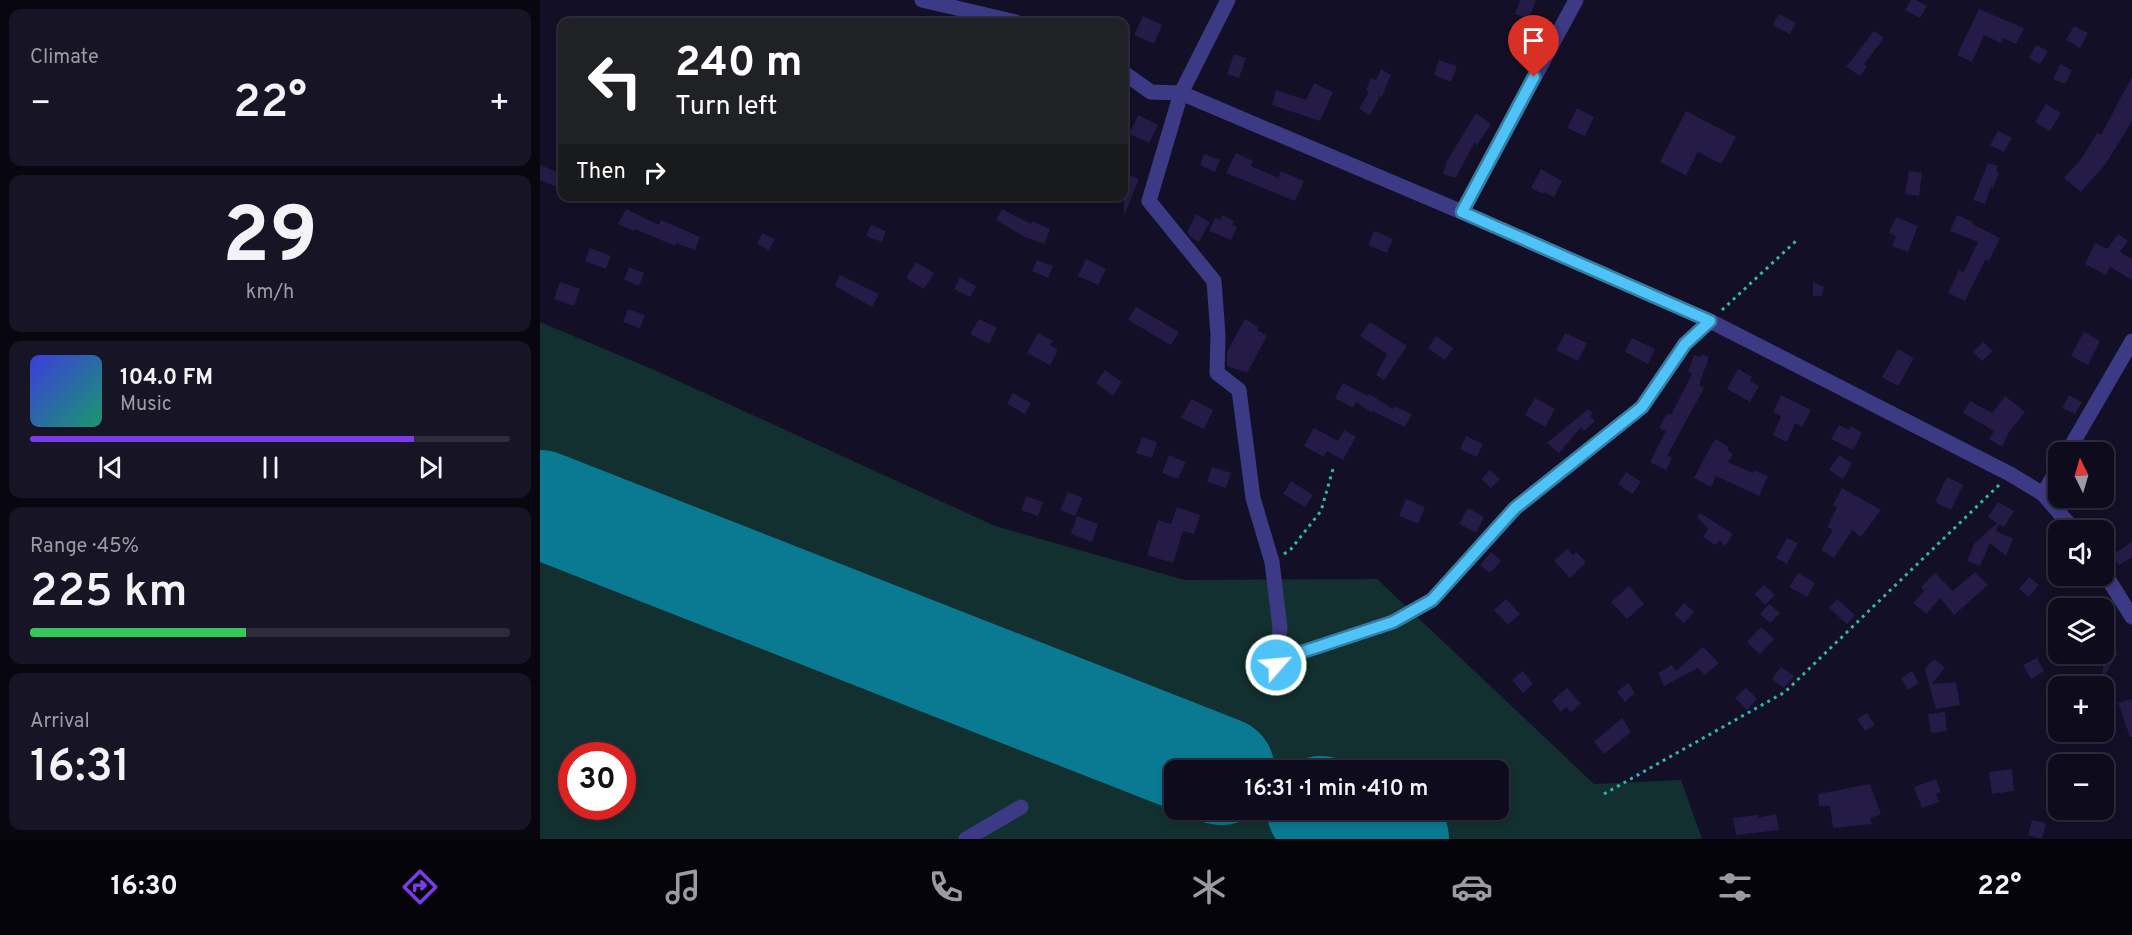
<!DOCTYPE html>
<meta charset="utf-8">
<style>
body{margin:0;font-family:Overpass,sans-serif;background:#171425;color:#f1f3f6;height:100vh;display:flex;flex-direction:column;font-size:22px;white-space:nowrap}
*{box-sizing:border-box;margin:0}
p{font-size:20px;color:#9b9ba3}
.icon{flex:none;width:33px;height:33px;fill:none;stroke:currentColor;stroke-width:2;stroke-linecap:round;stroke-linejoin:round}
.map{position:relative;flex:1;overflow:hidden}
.sheet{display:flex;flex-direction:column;gap:9px;padding:9px;background:#08060f;width:540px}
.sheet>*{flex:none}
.top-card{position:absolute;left:18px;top:18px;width:570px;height:183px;border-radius:12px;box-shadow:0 3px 9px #0003,0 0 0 2px #2e2b3b;background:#202124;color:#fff;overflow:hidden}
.needle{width:39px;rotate:355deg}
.fabs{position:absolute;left:1508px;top:442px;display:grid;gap:12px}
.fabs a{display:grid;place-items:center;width:66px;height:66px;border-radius:12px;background:#0e0b1c;box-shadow:0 3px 9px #0003,0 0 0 2px #2e2b3b;font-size:30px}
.speed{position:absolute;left:18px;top:742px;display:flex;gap:12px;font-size:30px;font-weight:700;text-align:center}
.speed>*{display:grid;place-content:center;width:78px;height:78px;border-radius:50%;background:#0e0b1c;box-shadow:0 3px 9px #0003,0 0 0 2px #2e2b3b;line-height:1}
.speed .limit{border:9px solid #d22;background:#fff;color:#111}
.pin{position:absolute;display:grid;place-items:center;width:51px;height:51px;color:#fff;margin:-62px -26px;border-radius:50% 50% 50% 0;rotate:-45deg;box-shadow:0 0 6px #0007}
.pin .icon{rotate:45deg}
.me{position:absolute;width:66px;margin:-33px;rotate:63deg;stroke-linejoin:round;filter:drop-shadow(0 0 4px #0008)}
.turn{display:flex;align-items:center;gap:21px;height:126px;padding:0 18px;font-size:27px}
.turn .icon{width:78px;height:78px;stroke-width:2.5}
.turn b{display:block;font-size:42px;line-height:51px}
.then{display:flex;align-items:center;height:57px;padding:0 18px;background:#0003;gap:12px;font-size:22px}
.big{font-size:45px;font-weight:600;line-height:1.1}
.sheet .card{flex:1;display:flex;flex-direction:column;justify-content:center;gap:9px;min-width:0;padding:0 21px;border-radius:12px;background:#171425}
.sheet .dial{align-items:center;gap:0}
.dial b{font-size:78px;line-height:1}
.song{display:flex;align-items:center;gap:18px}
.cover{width:72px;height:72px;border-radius:9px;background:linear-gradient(135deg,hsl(240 70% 55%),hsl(160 70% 35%))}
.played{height:6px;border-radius:3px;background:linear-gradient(90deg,#7c3aed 80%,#2e2b3b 80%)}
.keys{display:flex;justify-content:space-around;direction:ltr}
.heat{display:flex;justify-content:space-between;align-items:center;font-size:33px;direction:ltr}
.charge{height:9px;border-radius:4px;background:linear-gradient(90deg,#34c759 45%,#2e2b3b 0)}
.trip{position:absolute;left:624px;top:760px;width:345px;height:60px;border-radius:12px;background:#0e0b1c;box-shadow:0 3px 9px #0003,0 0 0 2px #2e2b3b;font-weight:600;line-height:60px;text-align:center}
.tab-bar{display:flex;height:96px;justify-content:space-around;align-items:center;background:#06040b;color:#9b9ba3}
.tab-bar .icon{width:42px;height:42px}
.tab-bar .selected{color:#7c3aed}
.tab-bar b{font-size:27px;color:#f1f3f6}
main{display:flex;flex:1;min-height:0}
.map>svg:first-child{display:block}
</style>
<main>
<section class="sheet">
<div class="card"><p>Climate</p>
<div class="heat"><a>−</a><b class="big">22°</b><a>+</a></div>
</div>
<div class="card dial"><b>29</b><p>km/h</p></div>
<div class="card">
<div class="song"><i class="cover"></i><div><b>104.0 FM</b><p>Music</p></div></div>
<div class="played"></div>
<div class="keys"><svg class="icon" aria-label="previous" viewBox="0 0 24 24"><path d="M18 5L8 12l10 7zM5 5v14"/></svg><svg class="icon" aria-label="pause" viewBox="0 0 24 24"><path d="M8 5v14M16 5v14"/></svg><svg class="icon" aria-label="next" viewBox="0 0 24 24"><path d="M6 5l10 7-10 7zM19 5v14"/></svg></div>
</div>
<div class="card"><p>Range · 45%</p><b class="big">225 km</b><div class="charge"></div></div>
<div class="card"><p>Arrival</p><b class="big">16:31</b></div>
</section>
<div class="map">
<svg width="1592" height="839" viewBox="0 0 1592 839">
<rect width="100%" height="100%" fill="#130f26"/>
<path fill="#12302f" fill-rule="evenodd" d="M0,322l112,47 343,157 190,54 192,-1 217,205 87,-4 21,59h-1162zM32,756h50v51h-50zM634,771h324v39h-324z"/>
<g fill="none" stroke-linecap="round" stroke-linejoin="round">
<g stroke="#0a7a92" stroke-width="108">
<path d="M0,504l681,267"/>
<path d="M781,810l74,29"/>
</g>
</g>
<g fill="#241b47">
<path d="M980,0h16l-7,19 -14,-5z"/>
<path d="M1371,0h5l11,6 -7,12 -15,-8z"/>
<path d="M1439,9l45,19 -8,16 -13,-6 -2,5 -17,-8 -12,27 -15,-7z"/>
<path d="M1239,14l17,9 -6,11 -17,-9z"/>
<path d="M603,16l19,9 -8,19 -20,-9z"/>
<path d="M1534,26l14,7 -8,15 -14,-8z"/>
<path d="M1334,31l10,7 -20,26 3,2 -7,10 -14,-9z"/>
<path d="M1496,45l12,6 -8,13 -11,-6z"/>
<path d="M694,54l12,4 -7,20 -12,-4z"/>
<path d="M899,60l18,6 -6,16 -17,-7z"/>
<path d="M1520,64l12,6 -7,14 -12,-5z"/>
<path d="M841,69l10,6 -9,22 -2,-1 -10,19 -11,-6 10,-17 -3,-2 5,-12 5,2z"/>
<path d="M1592,77v44l-25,41 -26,30 -17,-14 18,-20 15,-25 4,2z"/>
<path d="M774,83l19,9 -13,29 -48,-16 4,-15 30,10z"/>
<path d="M1506,104l15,9 -11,18 -15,-9z"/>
<path d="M1037,108l17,9 -9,19 -18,-8z"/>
<path d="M1146,111l50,26 -15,27 -23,-12 -12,23 -26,-13z"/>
<path d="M936,113l15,11 -14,21 -3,-2 -18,35 -13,-4 4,-13z"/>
<path d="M598,115l20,10 -9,18 -20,-9z"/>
<path d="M1458,131l14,7 -8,14 -14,-7z"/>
<path d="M696,153l17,8 -2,5 27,12 3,-7 23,10 -9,20 -69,-28z"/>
<path d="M664,154l16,6 -5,12 -15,-7z"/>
<path d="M1448,163l10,3 -2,6 3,1 -6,15 -2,-1 -6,17 -12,-4z"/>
<path d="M0,165l22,9v15l-22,-9z"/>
<path d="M1001,169l21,12 -8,16 -10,-5 -1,2 -12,-6z"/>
<path d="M1369,171l13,2 -3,23 -14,-2z"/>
<path d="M584,173l15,6 -15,37z"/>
<path d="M86,209l33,16 2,-5 39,17 -5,13 -19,-7 -1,3 -40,-17 -2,2 -15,-7z"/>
<path d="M462,209l29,15 1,-3 18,8 -6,15 -19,-7 -29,-17z"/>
<path d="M656,214l14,8 -11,20 -7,-4 -5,-6z"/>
<path d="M682,215l12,6 -2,4 5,2 -6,13 -22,-9 6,-13 5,2z"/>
<path d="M1417,215l16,7 -1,2 28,14 -11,23 -4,-1 -20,41 -17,-8 11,-23 5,2 14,-30 -28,-11z"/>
<path d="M1356,217l22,9 -10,26 -16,-6 4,-10 -7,-3z"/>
<path d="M331,225l15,6 -4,11 -16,-6z"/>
<path d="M834,231l19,8 -6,14 -19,-8z"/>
<path d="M222,233l13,6 -6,11 -12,-6z"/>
<path d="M1578,234l10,7 -8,11 12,7v21l-22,-13 -4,8 -21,-11 10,-21 12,6z"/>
<path d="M50,248l21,8 -5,13 -21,-8z"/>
<path d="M546,259l20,10 -8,16 -20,-9z"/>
<path d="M497,260l16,6 -5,12 -16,-7z"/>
<path d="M376,262l18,11 -10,16 -18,-11z"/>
<path d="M89,267l15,6 -5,13 -15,-6z"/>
<path d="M300,275l39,19 -7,13 -37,-21z"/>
<path d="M420,277l16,9 -6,11 -16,-8z"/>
<path d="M20,282l20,7 -6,17 -20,-7z"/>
<path d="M1273,282l11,5 -2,9h-9z"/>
<path d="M596,307l43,25 -8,13 -43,-25z"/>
<path d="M88,309l17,6 -5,13 -17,-6z"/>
<path d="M439,319l18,9 -8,16 -19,-10z"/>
<path d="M705,319l13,8 -1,3 10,6 -20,37 -20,-7v-14z"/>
<path d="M830,322l37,24 -23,34 -8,-5 11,-21 -27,-18z"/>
<path d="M1544,332l16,9 -12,24 -17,-9z"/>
<path d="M498,333l15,8 -3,4 8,5 -8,15 -23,-12z"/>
<path d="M1025,333l22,10 -9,18 -22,-11z"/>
<path d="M896,336l17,12 -8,12 -17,-12z"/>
<path d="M1092,338l23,11 -7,15 -23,-12z"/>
<path d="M1443,342l10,9 -11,10 -9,-9z"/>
<path d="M1358,349l16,9 -16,28 -16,-9z"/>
<path d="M1162,354l7,3 -10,28 5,3 -37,68 5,2 -6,12 -16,-8 16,-31 -7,-3 8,-15 4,2 21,-41 -4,-2 6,-17 7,2z"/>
<path d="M1198,369l14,8 -2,4 9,5 -9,16 -23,-13z"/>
<path d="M565,370l17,12 -9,14 -17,-13z"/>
<path d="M803,383l25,13 1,-2 24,15 1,-3 18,8 -7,13 -32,-16 -1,2 -16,-11 -3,6 -18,-10z"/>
<path d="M473,393l18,10 -6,11 -18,-10z"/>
<path d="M1241,395l30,15 -9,17 -7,-4 -8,19 -14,-7 8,-19 -8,-4z"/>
<path d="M1529,395l13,7 -7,12 -13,-6z"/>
<path d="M1465,396l20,16 -16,20 -7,15 -13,-8 5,-8 -31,-18 7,-12 22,12z"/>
<path d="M995,398l20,11 -10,18 -20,-12z"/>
<path d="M651,399l22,11 -9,19 -23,-11z"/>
<path d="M1048,409l5,4 -3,3 5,5 -11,10 -3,-4 -22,26 -12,-10z"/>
<path d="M1299,425l10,5 2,-4 11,7 -9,17 -22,-11z"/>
<path d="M774,428l24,13 6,-11 12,7 -13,23 -16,-9 -3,6 -20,-11z"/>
<path d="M926,436l17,8 -6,13 -17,-8z"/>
<path d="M602,437l15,5 -5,16 -16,-5z"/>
<path d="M1175,439l14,8 -2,3 6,4 -5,8 25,11 1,-3 14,6 -9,20 -43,-20 -5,11 -17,-9z"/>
<path d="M629,455l17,7 -8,17 -16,-6z"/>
<path d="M1299,455l13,8 -9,16 -14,-9z"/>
<path d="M672,467l19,6 -5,15 -19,-6z"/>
<path d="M950,470l10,9 -9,9 -10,-9z"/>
<path d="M1086,472l15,10 -9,12 -14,-10z"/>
<path d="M1407,477l16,8 -12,25 -16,-8z"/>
<path d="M751,481l22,14 -8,12 -22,-13z"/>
<path d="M1302,488l39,22 -20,27 -9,-7 -18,28 -13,-8 12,-20 -6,-3 10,-20 -4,-2z"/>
<path d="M528,492l15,6 -8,18 -15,-6z"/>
<path d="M486,496l17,6 -5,14 -17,-6z"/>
<path d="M866,499l19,8 -7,17 -19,-8z"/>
<path d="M1458,502l16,9 -10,16 -5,-3 -3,7 17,8 -7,17 -16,-13 -10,23 -13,-5 7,-17 23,-21 -9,-6z"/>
<path d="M637,507l23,8 -6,19 -11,-3 -10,32 -26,-8 11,-35 13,4z"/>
<path d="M928,508l16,9 -8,16 -17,-9z"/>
<path d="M1160,513l33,21 -8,12 -5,-6 -5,5 -12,-8 5,-8 -11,-12z"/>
<path d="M537,516l21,8 -6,18 -21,-8z"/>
<path d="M1247,538l11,5 -11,21 -11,-6z"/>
<path d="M1592,542v15l-13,8 -7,-10z"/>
<path d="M1027,549l6,6 3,-3 10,10 -16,16 -16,-17z"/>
<path d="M951,552l10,9 -11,12 -10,-8z"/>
<path d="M1435,572l13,13 -34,30 -14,-17 -14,16 -13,-11 11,-12 -3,-4 14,-14 18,18z"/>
<path d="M1258,573l17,10 -8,14 -18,-10z"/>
<path d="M1489,577l10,8 -10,12 -10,-8z"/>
<path d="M1224,585l11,10 -10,10 -10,-11z"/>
<path d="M1089,586l15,18 -17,15 -16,-17z"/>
<path d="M966,599l14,15 -12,11 -14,-15z"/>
<path d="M1297,599l18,16 -8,9 -18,-16z"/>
<path d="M1144,603l10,9 -10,11 -10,-9z"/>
<path d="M1229,604l11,9 -10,10 -10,-9z"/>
<path d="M1221,627l13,12 -14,15 -13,-12z"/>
<path d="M1563,644l15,9 -15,25z"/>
<path d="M1163,647l16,16 -14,12 -7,-7 -34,18 -6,-13 14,-8 4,6z"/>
<path d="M1497,658l7,13 -13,8 -8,-14z"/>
<path d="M1394,659l11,8 -13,17 24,-2 4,23 -24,4 -11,-40z"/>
<path d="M1241,667l13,9 -10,12 -12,-9z"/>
<path d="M983,671l10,13 -10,9 -11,-13z"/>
<path d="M1372,671l7,12 -11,7 -7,-12z"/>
<path d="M1088,683l7,10 -10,9 -8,-10z"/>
<path d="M1027,688l14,16 -10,8 -5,-5 -5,5 -9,-11z"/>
<path d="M1206,688l11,11 -10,11 -12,-12z"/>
<path d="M1592,699v38h-2l-12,-34z"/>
<path d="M1405,712l2,19 -16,2 -3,-19z"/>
<path d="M1327,713l8,12 -10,6 -8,-12z"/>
<path d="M1082,718l9,14 -27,22 -10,-12z"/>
<path d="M1472,769l2,22 -22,3 -3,-22z"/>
<path d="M1396,779l5,13 -5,2 3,8 -17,6 -8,-21z"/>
<path d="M1330,784l11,30 -11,4 2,6 -39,4 -3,-22h-11l-1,-12z"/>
<path d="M1236,814l3,16 -43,5 -3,-17 25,-3v3z"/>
<path d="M1492,820l14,3 -4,16 -14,-4z"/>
</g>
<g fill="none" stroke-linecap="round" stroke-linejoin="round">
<g stroke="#2fb8b0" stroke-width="3" stroke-dasharray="3 4.5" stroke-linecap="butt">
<path d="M1182,310l74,-69"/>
<path d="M744,554l7,-5 30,-38 12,-42"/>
<path d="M1064,794l181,-102 214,-207"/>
</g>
<g stroke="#3d3a85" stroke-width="15">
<path d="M382,0l94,22"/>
<path d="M688,0l-47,93 -32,108 65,80 4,54 -1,38 22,17 14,108 19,64 8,66 -4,37"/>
<path d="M584,73l27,19 30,1 281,119 248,109 300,153 33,20 32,37"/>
<path d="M922,212l114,-212"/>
<path d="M1527,453l65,-112"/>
<path d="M1503,494l15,-26"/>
<path d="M1563,571l29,46"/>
<path d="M736,665l23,-12 94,-31 39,-22 84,-92 126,-101 43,-63 25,-23"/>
<path d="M426,839l55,-32"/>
</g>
</g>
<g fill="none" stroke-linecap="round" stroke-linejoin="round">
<g stroke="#337fa1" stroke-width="15">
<path id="route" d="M736,665l23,-12 94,-31 39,-22 83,-92 127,-101 43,-63 25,-23 -248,-109 72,-135"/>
</g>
<use href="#route" stroke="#4fc3f7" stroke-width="10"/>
</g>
</svg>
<div class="fabs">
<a><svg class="needle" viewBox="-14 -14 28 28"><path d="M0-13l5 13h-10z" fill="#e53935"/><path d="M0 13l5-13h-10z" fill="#9b9ba3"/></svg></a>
<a><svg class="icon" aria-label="sound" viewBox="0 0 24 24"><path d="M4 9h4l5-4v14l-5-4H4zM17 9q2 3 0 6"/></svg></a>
<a><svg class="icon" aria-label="layers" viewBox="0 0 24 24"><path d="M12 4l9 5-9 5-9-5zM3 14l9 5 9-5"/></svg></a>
<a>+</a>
<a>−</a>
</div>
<div class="speed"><div class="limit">30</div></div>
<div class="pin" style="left:994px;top:77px;background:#d93025"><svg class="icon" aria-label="arrive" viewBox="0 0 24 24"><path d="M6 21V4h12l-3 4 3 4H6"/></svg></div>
<svg class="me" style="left:736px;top:665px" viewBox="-20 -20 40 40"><circle r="17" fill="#4fc3f7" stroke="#fff" stroke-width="3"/><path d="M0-11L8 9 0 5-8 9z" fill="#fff"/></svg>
<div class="trip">16:31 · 1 min · 410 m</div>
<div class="top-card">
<div class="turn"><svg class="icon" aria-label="left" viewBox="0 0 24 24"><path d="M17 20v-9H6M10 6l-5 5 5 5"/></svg><div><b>240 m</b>Turn left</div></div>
<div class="then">Then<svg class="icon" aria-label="right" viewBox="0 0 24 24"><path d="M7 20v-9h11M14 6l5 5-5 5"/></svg></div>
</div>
</div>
</main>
<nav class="tab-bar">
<b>16:30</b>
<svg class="icon selected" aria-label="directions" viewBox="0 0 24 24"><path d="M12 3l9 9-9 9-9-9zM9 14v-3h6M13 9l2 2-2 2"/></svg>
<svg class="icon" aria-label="music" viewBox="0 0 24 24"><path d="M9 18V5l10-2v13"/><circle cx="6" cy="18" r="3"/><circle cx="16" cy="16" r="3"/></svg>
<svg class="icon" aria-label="phone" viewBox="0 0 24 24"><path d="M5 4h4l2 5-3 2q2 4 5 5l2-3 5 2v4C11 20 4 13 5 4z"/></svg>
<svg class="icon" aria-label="climate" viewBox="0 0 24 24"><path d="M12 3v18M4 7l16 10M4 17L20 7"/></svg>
<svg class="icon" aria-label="car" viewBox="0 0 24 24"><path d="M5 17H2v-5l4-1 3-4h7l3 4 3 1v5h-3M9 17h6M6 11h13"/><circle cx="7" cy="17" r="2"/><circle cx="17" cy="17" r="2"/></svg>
<svg class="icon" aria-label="filters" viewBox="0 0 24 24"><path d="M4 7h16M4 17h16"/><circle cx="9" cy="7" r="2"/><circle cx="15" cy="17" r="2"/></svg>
<b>22°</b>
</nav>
